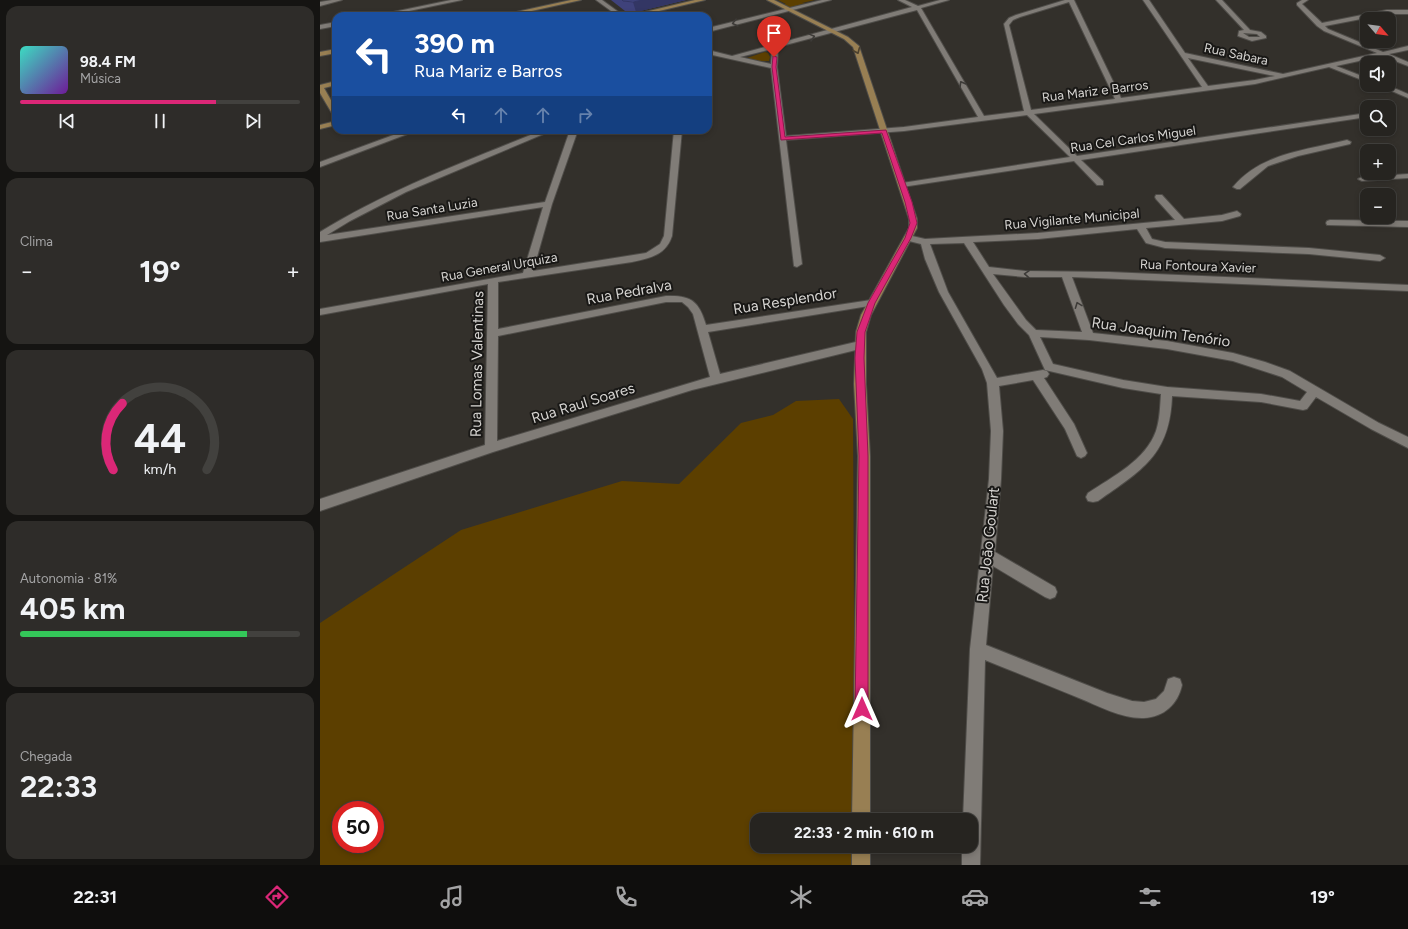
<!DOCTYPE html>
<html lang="pt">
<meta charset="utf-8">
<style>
body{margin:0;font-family:Figtree,sans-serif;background:#2e2c29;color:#f1f3f6;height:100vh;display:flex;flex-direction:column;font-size:15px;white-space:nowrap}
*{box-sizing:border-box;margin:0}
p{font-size:13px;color:#a4a4a5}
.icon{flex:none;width:22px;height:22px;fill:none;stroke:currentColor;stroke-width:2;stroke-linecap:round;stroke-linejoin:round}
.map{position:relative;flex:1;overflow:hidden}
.details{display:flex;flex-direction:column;gap:6px;padding:6px;background:#151412;width:320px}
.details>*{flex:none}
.hud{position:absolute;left:12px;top:12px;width:380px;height:122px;border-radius:12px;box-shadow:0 2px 6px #0003,0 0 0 1px #42413e;background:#1a4fa0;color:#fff;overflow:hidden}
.needle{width:26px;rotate:118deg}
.buttons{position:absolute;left:1040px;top:12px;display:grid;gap:8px}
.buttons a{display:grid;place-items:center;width:36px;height:36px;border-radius:8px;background:#262420;box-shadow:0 2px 6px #0003,0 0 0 1px #42413e;font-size:20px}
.speed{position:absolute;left:12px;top:801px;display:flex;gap:8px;font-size:20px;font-weight:700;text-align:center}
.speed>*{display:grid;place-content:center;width:52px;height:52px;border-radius:50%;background:#262420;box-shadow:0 2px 6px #0003,0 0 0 1px #42413e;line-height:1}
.speed .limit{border:6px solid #d22;background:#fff;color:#111}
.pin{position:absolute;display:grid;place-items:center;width:34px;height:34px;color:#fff;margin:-41px -17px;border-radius:50% 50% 50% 0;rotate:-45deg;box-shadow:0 0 4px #0007}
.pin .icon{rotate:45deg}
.me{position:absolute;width:44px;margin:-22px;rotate:0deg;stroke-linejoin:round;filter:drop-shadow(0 0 3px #0008)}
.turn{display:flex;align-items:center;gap:14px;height:84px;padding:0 16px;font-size:18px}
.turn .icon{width:52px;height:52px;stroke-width:2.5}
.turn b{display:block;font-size:28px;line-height:34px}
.lanes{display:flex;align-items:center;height:38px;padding:0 16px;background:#0003;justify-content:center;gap:20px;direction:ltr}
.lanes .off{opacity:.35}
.big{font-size:30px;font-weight:700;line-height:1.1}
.details .card{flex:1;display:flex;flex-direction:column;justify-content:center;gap:6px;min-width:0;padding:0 14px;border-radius:12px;background:#2e2c29}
.details .dial{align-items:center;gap:0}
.dial svg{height:104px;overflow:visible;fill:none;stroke:#42413e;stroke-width:7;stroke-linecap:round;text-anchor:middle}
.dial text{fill:#f1f3f6;stroke:none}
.song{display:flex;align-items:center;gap:12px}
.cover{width:48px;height:48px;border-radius:6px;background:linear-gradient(135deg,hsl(170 70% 55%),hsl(280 70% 35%))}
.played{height:4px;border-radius:2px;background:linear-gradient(90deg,#db2777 70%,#42413e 70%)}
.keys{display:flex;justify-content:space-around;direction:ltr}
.heat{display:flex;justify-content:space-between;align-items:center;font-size:22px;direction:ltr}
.charge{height:6px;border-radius:3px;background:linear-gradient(90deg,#34c759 81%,#42413e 0)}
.trip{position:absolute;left:430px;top:813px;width:228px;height:40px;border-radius:12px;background:#262420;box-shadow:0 2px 6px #0003,0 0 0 1px #42413e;font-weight:700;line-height:40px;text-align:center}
.dock{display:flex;height:64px;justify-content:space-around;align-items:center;background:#0f0e0d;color:#a4a4a5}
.dock .icon{width:28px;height:28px}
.dock .active{color:#db2777}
.dock b{font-size:18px;color:#f1f3f6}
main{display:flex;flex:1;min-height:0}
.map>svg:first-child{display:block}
</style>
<main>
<section class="details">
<div class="card">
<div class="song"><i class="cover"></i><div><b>98.4 FM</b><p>Música</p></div></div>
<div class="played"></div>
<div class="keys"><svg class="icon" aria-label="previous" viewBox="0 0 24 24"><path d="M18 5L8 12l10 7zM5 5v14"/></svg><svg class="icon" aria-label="pause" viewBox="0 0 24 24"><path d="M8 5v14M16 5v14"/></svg><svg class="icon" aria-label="next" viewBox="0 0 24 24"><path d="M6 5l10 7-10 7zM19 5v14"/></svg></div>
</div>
<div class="card"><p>Clima</p>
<div class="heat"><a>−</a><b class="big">19°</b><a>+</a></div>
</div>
<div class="card dial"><svg viewBox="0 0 100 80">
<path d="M14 69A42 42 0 1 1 86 69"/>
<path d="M14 69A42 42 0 0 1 21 18" stroke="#db2777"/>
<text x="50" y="56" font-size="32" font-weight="700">44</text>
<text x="50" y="72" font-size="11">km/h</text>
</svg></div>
<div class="card"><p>Autonomia · 81%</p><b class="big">405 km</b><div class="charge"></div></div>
<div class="card"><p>Chegada</p><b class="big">22:33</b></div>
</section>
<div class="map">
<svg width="1088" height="865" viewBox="0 0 1088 865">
<rect width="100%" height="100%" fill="#33302b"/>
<g fill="#5c3f00" fill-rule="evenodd">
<path d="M458,0h37l-13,3 5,1 -17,4 -9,-4h5z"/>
<path d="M445,52l3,1 2,4 -1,4h-10l-12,-3z"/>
<path d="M519,399l14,20 2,401h-98v26h97v19h-534v-242l141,-93 161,-49 57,3 62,-61 32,-8 23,-14zM21,810h34v34h-34z"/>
</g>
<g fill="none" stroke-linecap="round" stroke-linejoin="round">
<g stroke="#4f4d49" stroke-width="2">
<g id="minor">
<path d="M12,0h10l-22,6v-4z"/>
<path d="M131,0h11l-77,16h-11z"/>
<path d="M276,0h6l22,16h-6z"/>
<path d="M502,0h9l-123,32v-4z"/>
<path d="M578,0h7l13,6 22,-6h9l-28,8 63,108 40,-5 -20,-87 5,-6 7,-3 49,-15h9l47,98 81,-11 -59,-87h6l36,53 98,21 94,-21 -53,-22 -7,-5 -20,-21v-2l5,-3h6l-6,4 20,19 65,-13h21v4h-21l-62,12 3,3 55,23 25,-6v4l-19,4 19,8v4l-26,-10 -46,10 31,12v4l-38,-15 -74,17 -221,30 43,42 290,-43v4l-286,43 22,21v4h-6l-23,-24 -172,26 -4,-2 4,-2 168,-26 -43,-42 -123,16 -118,9 16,124 -5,3 -3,-1 -23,-198 -63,-14v-4l24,6 180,-49zM749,2l46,97 -84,11 -22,-85 4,-5 7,-3zM597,10l61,107 -74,10 -118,9 -9,-69 1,-20zM452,49l-1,15 -31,-7zM868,58l87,18 -20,4 -47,6z"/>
<path d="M896,0h6l28,30 11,2 5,4v2l-14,3 -14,-5 1,-5 5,-1zM923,33l14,1 3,3h-11z"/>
<path d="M16,22v4l-16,3v-4z"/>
<path d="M1058,85h9l21,9v4z"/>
<path d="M87,130h11l-98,37v-5z"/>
<path d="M223,130h10l-147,62 -56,29 -23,14 218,-33 25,-72h8l-26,74 -19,67 113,-18 14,-9 4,-8 10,-106h8l-10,106c-6,19 -22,22 -40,26l-134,20v47l168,-33c25,-1 33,5 40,29l165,-25 4,1 1,2 -1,2 -167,27 12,42 140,-33 4,1 1,3 -1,3 -4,1 -168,41 -199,62 -173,59v-12l165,-54 3,-161 -168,31v-6l203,-36 20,-66 -223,35v-10c70,-43 147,-71 223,-102zM346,302h16l6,5 5,7 17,63 -213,64 1,-105z"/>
<path d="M1027,140l4,2 -1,2 -52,12 -30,10 -28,23h-3l-4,-2c28,-34 74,-37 114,-47z"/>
<path d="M1088,174v4l-46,3 -4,-2 4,-2z"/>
<path d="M836,195h6l22,24 38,-4 15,-4 4,3 -1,2 -18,5 -76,7 6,11 13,3 144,6 71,7 5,3 -5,3 -71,-7 -144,-6 -19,-5 -9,-14 -99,10 -65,3 16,25 36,4 84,1 299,13v6l-336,-14 21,56 74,8 66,12 32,9 25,9 89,52 29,14v11l-37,-19 -55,-32 -9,12 -4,1 -42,-8 -89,-6c-2,59 -30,74 -74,105l-5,1 -5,-1 -2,-4 2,-4c24,-16 58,-33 68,-62 4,-12 4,-24 5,-37l-38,-6 -78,-18 -16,-35 -11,-11 -14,-19 -40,-62 -34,1 18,48 49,86 46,-8 4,1 2,3 -2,3 -3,1 30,46 13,29 -2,3 -4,2 -4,-2 -12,-27 -32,-49 -34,6 4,45 -2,48 -6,73 60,35 2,5 -2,5 -5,2 -5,-2 -52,-31 -7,79 121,48 25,8 12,1 12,-3 8,-8 4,-12 6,-2 6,2 2,6c-4,19 -18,32 -38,33 -22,1 -45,-12 -65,-20 -31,-13 -62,-25 -94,-38l-5,205h-18v-19h9v-26h-8l7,-171 19,-170 2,-48 -4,-48 -5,-14 -43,-77 -14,-33 -4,-15 -16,-4 -1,-2 4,-3 17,4 113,-6 137,-13 -19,-21 -1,-2zM673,274l32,3h37l20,55 -46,-2 -10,-10zM720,337l49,3 78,9 66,12 49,16 25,15 -7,9 -39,-7 -94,-7 -44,-7 -70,-16z"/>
<path d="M1010,220l78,1v6l-81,-2 -1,-2 1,-2z"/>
</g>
</g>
<g stroke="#4f4d49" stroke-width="2">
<g id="major">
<path d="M251,0h10l-72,16h-11z"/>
<path d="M375,0h10l-67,16h-10z"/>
<path d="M447,0h7l74,37 11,9 58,173v9l-46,87 -5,17v52l4,72v364h-18l6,-364 -4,-72 2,-52 5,-17 48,-87v-9l-56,-172 -9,-8z"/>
<path d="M16,49v4l-16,3v-4z"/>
<path d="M16,81v4l-12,3 12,21v8l-3,-2 -13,-22v-8z"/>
<path d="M16,121v4l-16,4v-4z"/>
<rect x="532" y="846" width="18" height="19"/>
</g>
</g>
<use href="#minor" fill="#807c77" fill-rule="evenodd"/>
<use href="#major" fill="#987f53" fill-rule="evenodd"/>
</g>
<path fill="#3f427b" d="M291,0h75l-50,12 -11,-1z"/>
<path fill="#333664" d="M323,0h43l-50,12 -3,-10z"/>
<path fill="#494d8f" stroke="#333664" d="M302,0h21l-10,2 -10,-1z"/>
<defs><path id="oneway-chevron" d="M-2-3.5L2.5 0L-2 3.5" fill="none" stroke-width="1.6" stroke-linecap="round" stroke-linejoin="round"/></defs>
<g stroke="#3d3b38">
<use href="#oneway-chevron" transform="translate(415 23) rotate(166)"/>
<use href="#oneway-chevron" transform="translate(492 37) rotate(-15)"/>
<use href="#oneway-chevron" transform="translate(642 84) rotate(-120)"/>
<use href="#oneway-chevron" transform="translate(707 274) rotate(-177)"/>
<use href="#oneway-chevron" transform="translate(758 305) rotate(-111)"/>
</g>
<use stroke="#4c412e" href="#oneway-chevron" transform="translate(537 51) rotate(67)"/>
<path fill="#db2777" stroke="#8e194d" d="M453,56l4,1 -1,10 9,70 101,-7 26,72 5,21 -6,15 -36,65 -10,29 -1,26 4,98v253l-2,5 -4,2 -5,-2 -2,-5 4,-253 -4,-98 2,-26 11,-29 37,-65 5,-15 -5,-21 -23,-69 -101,7 -9,-73z"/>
<g text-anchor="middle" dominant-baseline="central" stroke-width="4" stroke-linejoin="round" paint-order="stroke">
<g font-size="13" fill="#d6d4d1" stroke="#191816">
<text transform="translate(916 54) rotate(12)">Rua Sabara</text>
<text transform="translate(775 91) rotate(-7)">Rua Mariz e Barros</text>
<text transform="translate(813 139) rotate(-8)">Rua Cel Carlos Miguel</text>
<text transform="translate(112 209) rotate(-9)">Rua Santa Luzia</text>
<text transform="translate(752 219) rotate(-5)">Rua Vigilante Municipal</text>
<text transform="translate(878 266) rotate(2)">Rua Fontoura Xavier</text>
<text transform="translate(179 267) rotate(-10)">Rua General Urquiza</text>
</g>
<g font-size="15" fill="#d6d4d1" stroke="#191816">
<text transform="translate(309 292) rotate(-10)">Rua Pedralva</text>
<text transform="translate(465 301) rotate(-9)">Rua Resplendor</text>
<text transform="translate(841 332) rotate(8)">Rua Joaquim Tenório</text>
<text transform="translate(157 364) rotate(-89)">Rua Lomas Valentinas</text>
<text transform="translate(263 403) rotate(-17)">Rua Raul Soares</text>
<text transform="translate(668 545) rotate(-84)">Rua Joāo Goulart</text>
</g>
</g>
</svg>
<div class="buttons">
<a><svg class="needle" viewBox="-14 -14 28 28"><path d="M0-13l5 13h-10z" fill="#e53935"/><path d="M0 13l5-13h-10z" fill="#a4a4a5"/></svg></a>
<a><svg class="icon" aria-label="sound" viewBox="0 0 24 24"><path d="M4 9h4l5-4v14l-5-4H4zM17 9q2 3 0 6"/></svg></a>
<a><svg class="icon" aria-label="search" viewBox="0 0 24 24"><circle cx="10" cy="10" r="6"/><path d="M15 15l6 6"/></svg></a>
<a>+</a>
<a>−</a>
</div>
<div class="speed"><div class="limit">50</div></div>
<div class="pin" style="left:454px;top:57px;background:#d93025"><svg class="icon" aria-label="arrive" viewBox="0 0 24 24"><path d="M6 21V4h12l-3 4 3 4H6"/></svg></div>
<svg class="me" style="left:542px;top:709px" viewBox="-20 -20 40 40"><path d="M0-17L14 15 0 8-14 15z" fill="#db2777" stroke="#fff" stroke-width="4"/></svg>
<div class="trip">22:33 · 2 min · 610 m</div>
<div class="hud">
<div class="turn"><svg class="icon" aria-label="left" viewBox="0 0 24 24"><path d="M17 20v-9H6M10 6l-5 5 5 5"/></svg><div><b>390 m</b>Rua Mariz e Barros</div></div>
<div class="lanes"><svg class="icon" aria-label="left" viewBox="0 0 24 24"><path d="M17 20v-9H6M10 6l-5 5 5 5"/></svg><svg class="icon off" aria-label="ahead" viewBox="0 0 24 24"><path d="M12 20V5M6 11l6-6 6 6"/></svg><svg class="icon off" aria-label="ahead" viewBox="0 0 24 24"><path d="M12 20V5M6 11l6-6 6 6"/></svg><svg class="icon off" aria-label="right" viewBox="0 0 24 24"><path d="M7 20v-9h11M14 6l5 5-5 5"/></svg></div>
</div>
</div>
</main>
<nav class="dock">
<b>22:31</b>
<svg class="icon active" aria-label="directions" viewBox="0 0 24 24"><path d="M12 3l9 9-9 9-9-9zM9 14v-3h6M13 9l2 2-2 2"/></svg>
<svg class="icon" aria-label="music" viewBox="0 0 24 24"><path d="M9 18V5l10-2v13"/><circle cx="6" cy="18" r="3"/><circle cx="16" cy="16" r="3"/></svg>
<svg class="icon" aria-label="phone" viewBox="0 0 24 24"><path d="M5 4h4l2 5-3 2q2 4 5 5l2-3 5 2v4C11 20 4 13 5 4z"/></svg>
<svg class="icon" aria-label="climate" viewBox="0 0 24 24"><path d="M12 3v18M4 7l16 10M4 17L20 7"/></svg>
<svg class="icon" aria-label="car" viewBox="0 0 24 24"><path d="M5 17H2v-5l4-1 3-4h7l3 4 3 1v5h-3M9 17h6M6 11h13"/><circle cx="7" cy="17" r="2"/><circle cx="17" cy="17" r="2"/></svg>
<svg class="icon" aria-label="filters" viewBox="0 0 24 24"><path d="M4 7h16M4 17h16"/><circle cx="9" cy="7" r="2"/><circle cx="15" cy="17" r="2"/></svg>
<b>19°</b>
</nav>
